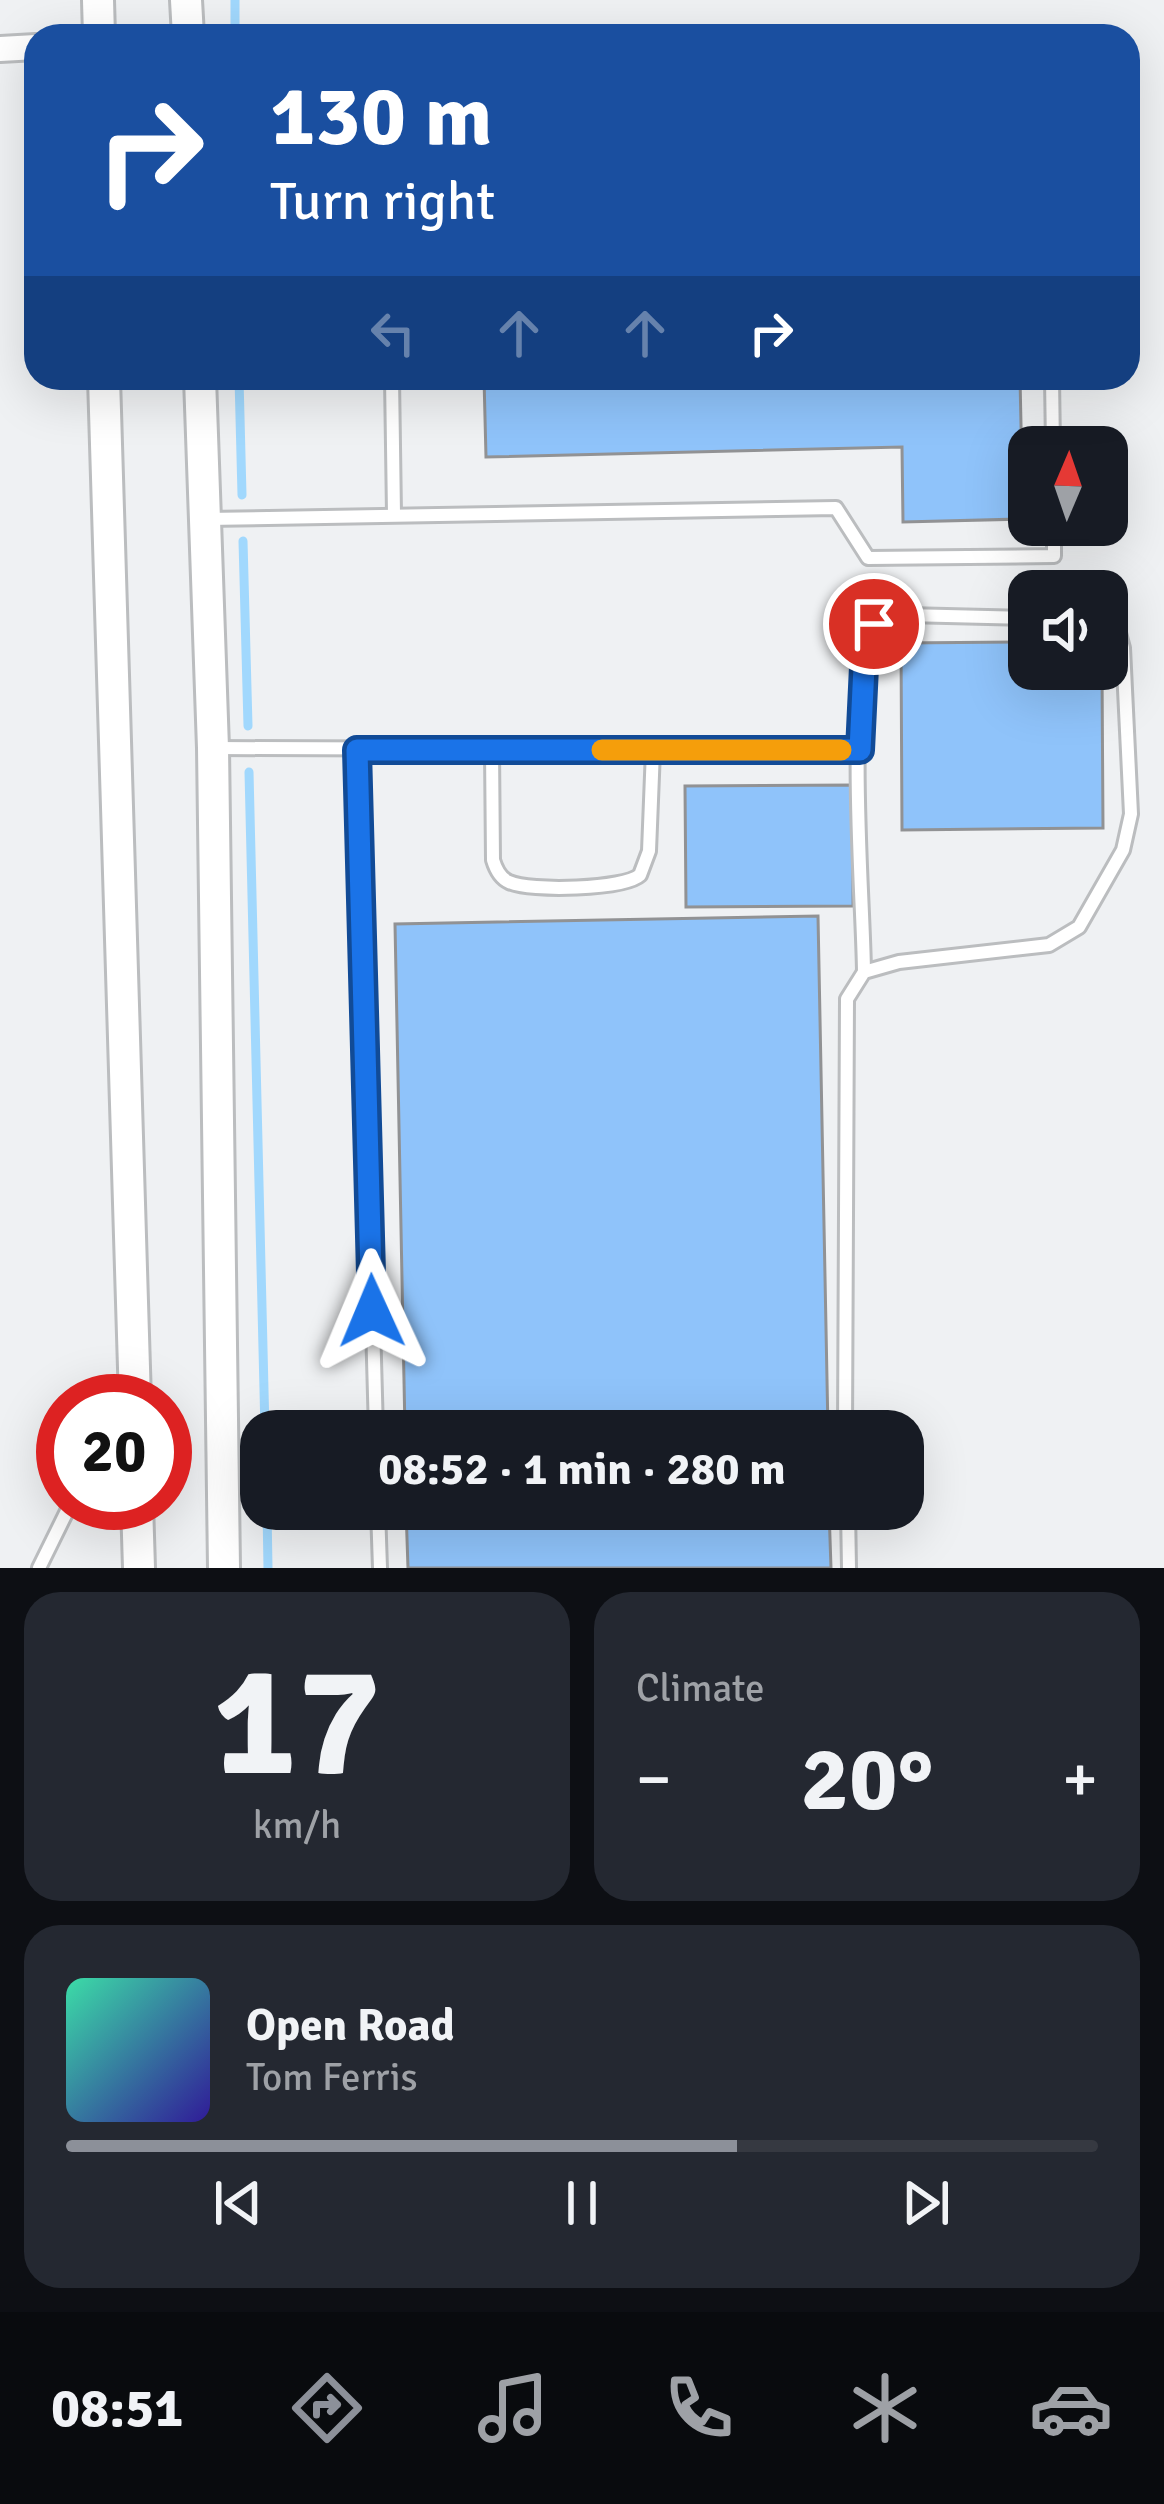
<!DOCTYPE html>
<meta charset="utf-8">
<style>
body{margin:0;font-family:Signika,sans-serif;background:#242831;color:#f1f3f6;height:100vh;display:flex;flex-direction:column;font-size:45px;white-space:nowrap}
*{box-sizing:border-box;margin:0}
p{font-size:39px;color:#9ea1a6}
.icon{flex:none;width:66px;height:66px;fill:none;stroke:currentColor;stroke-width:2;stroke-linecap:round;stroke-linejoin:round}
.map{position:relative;height:1568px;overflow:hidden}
.drawer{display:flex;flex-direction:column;gap:24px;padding:24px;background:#0d0f14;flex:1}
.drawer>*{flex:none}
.top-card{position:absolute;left:24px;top:24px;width:1116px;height:366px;border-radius:36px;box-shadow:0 12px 48px #0002;background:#1a4fa0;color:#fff;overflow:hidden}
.needle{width:78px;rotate:2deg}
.fabs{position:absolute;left:1008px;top:426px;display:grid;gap:24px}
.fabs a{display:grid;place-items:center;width:120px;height:120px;border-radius:24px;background:#171b24;box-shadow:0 12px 48px #0002;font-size:60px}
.speed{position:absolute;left:36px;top:1374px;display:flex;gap:24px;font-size:60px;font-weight:700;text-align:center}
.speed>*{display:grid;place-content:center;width:156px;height:156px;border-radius:50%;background:#171b24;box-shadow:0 12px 48px #0002;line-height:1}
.speed .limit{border:18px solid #d22;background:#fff;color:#111}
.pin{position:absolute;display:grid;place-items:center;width:102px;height:102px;color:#fff;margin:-51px;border:6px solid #fff;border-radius:50%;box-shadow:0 3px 12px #0007}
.me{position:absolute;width:132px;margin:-66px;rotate:359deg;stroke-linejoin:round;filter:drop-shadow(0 0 9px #0008)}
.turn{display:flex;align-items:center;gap:42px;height:252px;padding:0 48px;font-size:54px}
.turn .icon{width:156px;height:156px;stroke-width:2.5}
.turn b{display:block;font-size:84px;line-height:102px}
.lanes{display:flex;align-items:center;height:114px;padding:0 48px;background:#0003;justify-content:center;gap:60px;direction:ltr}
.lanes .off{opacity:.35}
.big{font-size:90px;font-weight:800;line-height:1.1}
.drawer .tile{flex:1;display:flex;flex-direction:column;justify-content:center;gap:18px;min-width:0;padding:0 42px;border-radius:36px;background:#242831}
.drawer .dial{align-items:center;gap:0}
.dial b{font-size:156px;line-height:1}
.song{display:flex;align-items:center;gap:36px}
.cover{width:144px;height:144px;border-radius:18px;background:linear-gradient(135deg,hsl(160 70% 55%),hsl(250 70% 35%))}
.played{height:12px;border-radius:6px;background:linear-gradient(90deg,#8c9099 65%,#363941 65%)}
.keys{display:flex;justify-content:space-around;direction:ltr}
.heat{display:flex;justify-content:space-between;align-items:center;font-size:66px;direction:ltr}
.drawer .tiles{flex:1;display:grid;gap:24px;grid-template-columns:1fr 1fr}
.tile:last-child{grid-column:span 2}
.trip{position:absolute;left:240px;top:1410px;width:684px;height:120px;border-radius:36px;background:#171b24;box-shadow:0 12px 48px #0002;font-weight:800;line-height:120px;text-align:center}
.dock{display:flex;height:192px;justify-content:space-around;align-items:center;background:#090b0e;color:#9ea1a6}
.dock .icon{width:84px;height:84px}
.dock .current{color:#8c9099}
.dock b{font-size:54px;color:#f1f3f6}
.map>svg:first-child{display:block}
</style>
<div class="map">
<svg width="1164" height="1568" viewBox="0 0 1164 1568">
<rect width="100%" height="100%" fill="#eff1f3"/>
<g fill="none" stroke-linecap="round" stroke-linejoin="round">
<g stroke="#a1d8fd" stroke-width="9">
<path d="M235,36v-36"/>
<path d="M239,378l3,117"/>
<path d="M243,541l5,185"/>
<path d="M249,772l16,659"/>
<path d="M267,1509l1,59"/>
</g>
</g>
<g fill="#8fc3fa" stroke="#919294" stroke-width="3">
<path d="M484,378h536l3,141 -120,3 -1,-75 -416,10z"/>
<path d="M1029,642v27h73l1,159 -201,2 -1,-187z"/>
<path d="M853,785v121l-167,1 -1,-121z"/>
<path d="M818,916l10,515h-423l-10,-507z"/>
<path d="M406,1509h423l2,59h-423z"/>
</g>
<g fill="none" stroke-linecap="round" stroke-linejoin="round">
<g stroke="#bbbdbf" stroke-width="18">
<g id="service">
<path d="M392,378l2,136"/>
<path d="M1052,378l1,69"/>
<path d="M206,519l630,-11 32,50 186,-2v-31"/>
<path d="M214,748l646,2"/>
<path d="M357,750l19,681"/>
<path d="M492,750l1,110c3,10 7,18 16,22 21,10 116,7 131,-7l9,-24 4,-101"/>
<path d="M864,972c-1,-82 -19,-279 10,-348l32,-9 123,3"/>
<path d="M845,1431l2,-432 17,-27 35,-10 150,-17 30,-18 44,-77 8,-36 -8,-166 -4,-15 -12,-11"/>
<path d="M378,1509l2,59"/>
<path d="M848,1509l1,59"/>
<path d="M39,1568l32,-65"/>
</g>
</g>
<g stroke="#bbbdbf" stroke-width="30">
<path id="minor" d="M0,49l36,-2"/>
</g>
<g stroke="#bbbdbf" stroke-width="36">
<g id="tertiary">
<path d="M98,0l1,36"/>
<path d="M186,0l2,36"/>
<path d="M104,378l31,1023"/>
<path d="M200,378l13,370 11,820"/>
<path d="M137,1503l2,65"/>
</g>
</g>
<use href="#service" stroke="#fff" stroke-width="12"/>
<use href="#minor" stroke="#fff" stroke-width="24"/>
<use href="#tertiary" stroke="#fff" stroke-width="30"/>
</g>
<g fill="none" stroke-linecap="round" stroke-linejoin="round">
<g stroke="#114b97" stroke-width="30">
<path id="route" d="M372,1311l-15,-561h503l5,-104 9,-22"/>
</g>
<use href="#route" stroke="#1a73e8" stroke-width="21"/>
<path stroke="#f59e0b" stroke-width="21" d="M602,750h239"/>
</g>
</svg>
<div class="fabs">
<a><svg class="needle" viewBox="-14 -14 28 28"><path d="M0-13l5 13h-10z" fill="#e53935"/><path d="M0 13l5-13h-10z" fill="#9ea1a6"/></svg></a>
<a><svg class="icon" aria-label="sound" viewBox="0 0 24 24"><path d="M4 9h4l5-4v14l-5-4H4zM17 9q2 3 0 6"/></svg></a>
</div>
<div class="speed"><div class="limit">20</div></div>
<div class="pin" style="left:874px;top:624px;background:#d93025"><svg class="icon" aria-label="arrive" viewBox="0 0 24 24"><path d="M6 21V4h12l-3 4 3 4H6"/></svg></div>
<svg class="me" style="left:372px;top:1311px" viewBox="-20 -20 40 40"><path d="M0-17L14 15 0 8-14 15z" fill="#1a73e8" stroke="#fff" stroke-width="4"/></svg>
<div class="trip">08:52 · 1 min · 280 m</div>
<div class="top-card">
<div class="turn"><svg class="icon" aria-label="right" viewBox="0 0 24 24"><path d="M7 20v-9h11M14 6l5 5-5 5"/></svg><div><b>130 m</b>Turn right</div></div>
<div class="lanes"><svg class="icon off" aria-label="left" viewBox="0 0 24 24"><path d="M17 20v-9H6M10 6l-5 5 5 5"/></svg><svg class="icon off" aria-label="ahead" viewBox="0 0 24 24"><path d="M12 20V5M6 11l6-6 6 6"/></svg><svg class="icon off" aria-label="ahead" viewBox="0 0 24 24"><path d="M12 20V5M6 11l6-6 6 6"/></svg><svg class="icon" aria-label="right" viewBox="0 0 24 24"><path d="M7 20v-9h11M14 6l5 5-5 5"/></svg></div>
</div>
</div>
<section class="drawer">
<div class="tiles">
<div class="tile dial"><b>17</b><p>km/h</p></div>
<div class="tile"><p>Climate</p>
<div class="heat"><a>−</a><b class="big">20°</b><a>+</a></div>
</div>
<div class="tile">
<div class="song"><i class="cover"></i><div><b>Open Road</b><p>Tom Ferris</p></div></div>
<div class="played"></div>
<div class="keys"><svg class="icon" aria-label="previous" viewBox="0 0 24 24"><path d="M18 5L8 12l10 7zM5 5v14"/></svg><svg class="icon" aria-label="pause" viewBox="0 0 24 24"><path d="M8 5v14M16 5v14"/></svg><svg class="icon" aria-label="next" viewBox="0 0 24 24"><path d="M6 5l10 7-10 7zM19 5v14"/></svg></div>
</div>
</div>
</section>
<nav class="dock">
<b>08:51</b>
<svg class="icon current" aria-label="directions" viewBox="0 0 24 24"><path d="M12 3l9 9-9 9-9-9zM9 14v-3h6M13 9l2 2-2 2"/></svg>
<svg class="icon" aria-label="music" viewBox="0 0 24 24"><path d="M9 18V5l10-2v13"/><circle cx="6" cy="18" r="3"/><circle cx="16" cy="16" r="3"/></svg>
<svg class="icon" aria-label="phone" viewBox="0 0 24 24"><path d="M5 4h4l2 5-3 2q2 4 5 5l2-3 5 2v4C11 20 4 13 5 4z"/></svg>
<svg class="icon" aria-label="climate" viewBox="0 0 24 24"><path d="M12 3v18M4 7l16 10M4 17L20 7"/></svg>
<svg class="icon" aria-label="car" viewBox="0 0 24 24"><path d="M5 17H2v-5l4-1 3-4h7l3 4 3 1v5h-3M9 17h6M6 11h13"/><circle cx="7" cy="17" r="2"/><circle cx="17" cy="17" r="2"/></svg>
</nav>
